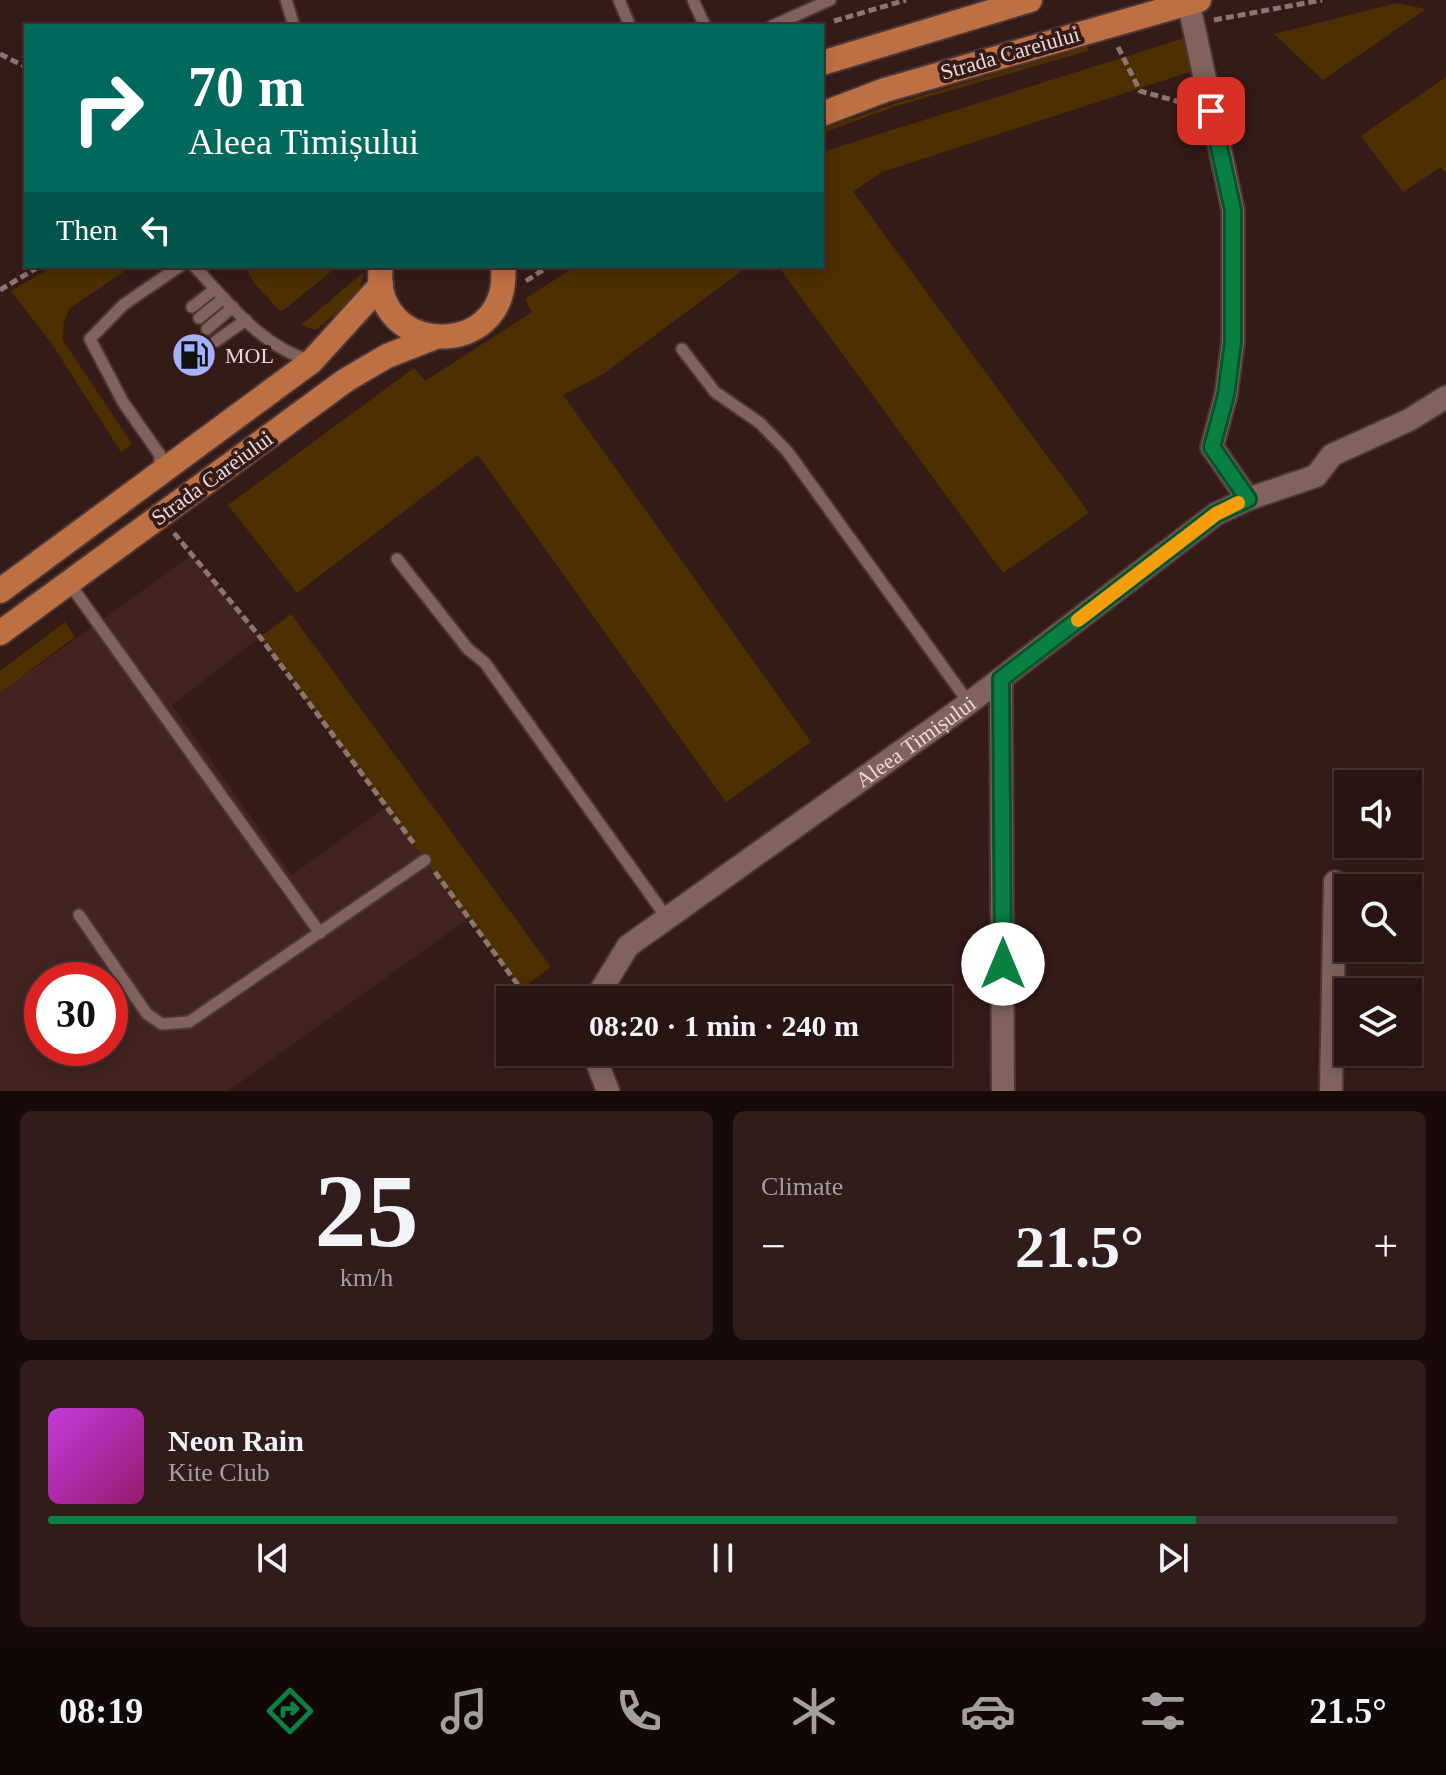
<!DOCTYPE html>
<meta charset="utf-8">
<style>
body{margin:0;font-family:"Times New Roman",serif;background:#301d1b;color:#f1f3f6;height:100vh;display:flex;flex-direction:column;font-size:30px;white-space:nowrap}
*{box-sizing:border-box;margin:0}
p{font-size:26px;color:#a59e9f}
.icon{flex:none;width:44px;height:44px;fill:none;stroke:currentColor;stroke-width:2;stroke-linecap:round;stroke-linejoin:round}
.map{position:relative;height:1091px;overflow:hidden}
.side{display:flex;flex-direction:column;gap:20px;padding:20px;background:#160b0a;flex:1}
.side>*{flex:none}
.guide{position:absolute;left:24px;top:24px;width:800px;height:244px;border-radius:0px;box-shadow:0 4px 12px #0003,0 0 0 2px #443332;background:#00695c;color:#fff;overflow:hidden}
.tools{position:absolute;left:1334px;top:770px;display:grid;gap:16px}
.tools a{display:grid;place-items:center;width:88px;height:88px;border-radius:0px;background:#281412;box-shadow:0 4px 12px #0003,0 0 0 2px #443332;font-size:40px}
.speed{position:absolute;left:24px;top:962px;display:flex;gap:16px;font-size:40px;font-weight:700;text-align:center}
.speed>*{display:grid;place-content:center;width:104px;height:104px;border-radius:50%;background:#281412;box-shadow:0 4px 12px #0003,0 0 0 2px #443332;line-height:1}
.speed .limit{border:12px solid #d22;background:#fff;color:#111}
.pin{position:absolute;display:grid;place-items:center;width:68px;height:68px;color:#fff;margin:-34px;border-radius:16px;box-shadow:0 4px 12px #0006}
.me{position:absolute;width:88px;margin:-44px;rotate:0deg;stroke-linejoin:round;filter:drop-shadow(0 0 6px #0008)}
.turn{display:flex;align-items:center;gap:28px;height:168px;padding:0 32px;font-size:36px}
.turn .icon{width:104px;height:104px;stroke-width:2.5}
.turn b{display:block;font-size:56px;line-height:68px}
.then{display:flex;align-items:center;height:76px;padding:0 32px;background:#0003;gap:16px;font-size:30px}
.big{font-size:60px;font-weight:700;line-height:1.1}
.side .widget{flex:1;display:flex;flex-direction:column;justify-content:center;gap:12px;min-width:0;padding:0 28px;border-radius:12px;background:#301d1b}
.side .dial{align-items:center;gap:0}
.dial b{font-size:104px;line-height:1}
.song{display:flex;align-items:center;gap:24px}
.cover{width:96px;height:96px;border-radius:12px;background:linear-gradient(135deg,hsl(290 70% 55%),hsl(320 70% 35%))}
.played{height:8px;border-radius:4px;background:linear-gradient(90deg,#0b8043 85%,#443332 85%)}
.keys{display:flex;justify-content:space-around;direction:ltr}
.heat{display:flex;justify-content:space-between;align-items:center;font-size:44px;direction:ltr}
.side .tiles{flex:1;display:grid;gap:20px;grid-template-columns:1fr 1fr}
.widget:last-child{grid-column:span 2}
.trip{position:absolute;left:496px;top:986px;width:456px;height:80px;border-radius:0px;background:#281412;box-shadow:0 4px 12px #0003,0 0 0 2px #443332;font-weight:700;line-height:80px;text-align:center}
.dock{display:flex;height:128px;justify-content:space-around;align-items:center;background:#100807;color:#a59e9f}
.dock .icon{width:56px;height:56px}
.dock .selected{color:#0b8043}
.dock b{font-size:36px;color:#f1f3f6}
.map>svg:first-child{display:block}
</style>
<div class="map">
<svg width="1446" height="1091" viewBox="0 0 1446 1091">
<rect width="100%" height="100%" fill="#351b18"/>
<path fill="#42231f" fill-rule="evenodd" d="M192,555l68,82 -88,68 120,170 95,-69 82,112 -241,173h-228v-398zM42,980h68v68h-68z"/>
<g fill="#4d2f00">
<path d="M1397,3l29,6 -103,71 -49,-46z"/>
<path d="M1191,36l5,34 -314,102 -29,20 236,321 -86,60 -225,-307h44v-114z"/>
<path d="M1088,46v5l-191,55 -75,27v-4l74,-26z"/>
<path d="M1446,77v97l-5,-7 -38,25 -42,-56z"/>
<path d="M54,266h78l-62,42 -6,13 -2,18 70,105 -11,8 -69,-108 -41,-53z"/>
<path d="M245,266h93l-57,46 -27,-29z"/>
<path d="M576,266h172l-145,108 -40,21 248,347 -85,60 -248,-347 -181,138 -69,-88 186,-137 11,13 107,-69 -7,-13z"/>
<path d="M364,272l-6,23 -42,35 -15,-5z"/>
<path d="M291,614l260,353 -30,22 -261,-352z"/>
<path d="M65,622l10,15 -75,56v-22z"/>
</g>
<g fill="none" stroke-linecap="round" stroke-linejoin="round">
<g stroke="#4d3736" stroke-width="15">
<g id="lane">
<path d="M286,0l8,26"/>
<path d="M619,0l11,26"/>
<path d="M693,0l12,26"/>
<path d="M772,26l58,-26"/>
<path d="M194,266c34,36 68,82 118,95"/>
<path d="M192,307l23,-18"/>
<path d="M199,318l25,-20"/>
<path d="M207,329l26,-22"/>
<path d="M216,341l30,-21"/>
<path d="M682,349l33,43 45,31 27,28 182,252"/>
<path d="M159,470l1,-15 -37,-53 -33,-63 33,-34 57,-39"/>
<path d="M397,559l71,90 17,14 182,255"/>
<path d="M69,583l251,350"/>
<path d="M79,915l68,99 15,10 27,-2 236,-162"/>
</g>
</g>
<g stroke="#4d3736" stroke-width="26">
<g id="street">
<path d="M1188,0l45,210v132l-7,53 -14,52 36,52"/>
<path d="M1001,679l2,412"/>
<path id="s1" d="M595,1000l33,-54 341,-243 247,-189 32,-15 68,-23 16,-21 77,-35 37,-23"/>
<path d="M593,1052l15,39"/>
<path d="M1331,1091l4,-209"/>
</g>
</g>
<g stroke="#4d3736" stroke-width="28">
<g id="primary">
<path d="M822,63l208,-63"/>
<path d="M822,114l63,-24 314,-90"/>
<path d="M381,266c-13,91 131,97 122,0"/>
<path d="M0,591l312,-230 69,-76"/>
<path d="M0,633l346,-253 41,-24 46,-18"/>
</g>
</g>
<g stroke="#8b7572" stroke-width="5" stroke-dasharray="8 4" stroke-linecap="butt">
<path d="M1214,20l108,-20"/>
<path d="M834,21l72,-21"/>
<path d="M1118,47l22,44 47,13"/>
<path d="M0,54l26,13"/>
<path d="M526,281l23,-15"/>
<path d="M0,290l40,-24"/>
<path d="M174,533l86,104 155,208"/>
<path d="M435,872l94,128"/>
</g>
<use href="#lane" stroke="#81625d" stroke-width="11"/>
<use href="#street" stroke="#81625d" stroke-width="22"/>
<use href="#primary" stroke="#bc7044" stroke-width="24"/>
</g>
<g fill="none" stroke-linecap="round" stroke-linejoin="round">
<g stroke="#07532c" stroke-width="20">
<path id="route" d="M1003,964l-2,-285 215,-165 32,-15 -36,-52 14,-52 7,-53v-132l-22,-99"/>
</g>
<use href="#route" stroke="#0b8043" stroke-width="14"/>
<path stroke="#f59e0b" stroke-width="14" d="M1078,620l138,-106 22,-11"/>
</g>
<defs>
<g id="fuel-disc" transform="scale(2.3)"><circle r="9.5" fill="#a6b1fc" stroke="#351b18"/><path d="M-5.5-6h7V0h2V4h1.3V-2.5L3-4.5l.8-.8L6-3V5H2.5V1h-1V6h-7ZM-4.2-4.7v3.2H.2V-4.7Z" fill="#111"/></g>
</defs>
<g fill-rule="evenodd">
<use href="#fuel-disc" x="194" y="355"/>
</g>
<g text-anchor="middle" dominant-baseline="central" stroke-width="8" stroke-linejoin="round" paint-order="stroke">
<g font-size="22" fill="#ead7d5" stroke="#351b18">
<text transform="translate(1010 53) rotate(-16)">Strada Careiului</text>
<text transform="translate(212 478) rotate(-36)">Strada Careiului</text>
<text stroke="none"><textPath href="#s1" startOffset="416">Aleea Timișului</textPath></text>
</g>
<g font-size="22" fill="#ead7d5" stroke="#351b18" text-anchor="start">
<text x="225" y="355">MOL</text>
</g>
</g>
</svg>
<div class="tools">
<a><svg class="icon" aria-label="sound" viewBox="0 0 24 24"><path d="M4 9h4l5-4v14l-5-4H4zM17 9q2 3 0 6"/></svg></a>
<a><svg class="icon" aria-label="search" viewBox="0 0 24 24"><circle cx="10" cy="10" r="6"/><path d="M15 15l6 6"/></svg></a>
<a><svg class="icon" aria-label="layers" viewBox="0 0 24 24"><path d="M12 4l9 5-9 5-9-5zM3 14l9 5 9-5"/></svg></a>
</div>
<div class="speed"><div class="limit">30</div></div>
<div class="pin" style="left:1211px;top:111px;background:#d93025"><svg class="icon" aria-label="arrive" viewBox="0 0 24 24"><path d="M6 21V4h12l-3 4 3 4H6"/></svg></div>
<svg class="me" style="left:1003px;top:964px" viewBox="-20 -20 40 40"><circle r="19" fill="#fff"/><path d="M0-13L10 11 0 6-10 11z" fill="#0b8043"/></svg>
<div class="trip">08:20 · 1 min · 240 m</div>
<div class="guide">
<div class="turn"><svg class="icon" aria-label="right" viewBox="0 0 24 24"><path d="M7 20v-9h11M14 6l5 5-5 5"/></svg><div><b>70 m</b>Aleea Timișului</div></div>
<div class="then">Then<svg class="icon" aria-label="left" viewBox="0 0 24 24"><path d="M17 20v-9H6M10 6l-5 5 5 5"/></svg></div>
</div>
</div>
<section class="side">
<div class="tiles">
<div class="widget dial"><b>25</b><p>km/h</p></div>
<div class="widget"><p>Climate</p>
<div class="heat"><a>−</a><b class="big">21.5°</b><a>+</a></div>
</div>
<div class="widget">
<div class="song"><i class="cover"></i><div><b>Neon Rain</b><p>Kite Club</p></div></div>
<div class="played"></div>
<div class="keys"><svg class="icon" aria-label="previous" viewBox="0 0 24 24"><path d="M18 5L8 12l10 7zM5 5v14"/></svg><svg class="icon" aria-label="pause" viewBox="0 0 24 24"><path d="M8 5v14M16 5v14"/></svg><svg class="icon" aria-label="next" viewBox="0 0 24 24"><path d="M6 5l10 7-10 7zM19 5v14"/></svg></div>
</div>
</div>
</section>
<nav class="dock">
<b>08:19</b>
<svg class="icon selected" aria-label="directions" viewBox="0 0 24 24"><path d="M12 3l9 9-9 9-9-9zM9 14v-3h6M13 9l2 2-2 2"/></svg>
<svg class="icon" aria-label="music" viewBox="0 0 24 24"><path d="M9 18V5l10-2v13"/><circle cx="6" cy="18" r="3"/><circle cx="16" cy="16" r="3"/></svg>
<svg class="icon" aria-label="phone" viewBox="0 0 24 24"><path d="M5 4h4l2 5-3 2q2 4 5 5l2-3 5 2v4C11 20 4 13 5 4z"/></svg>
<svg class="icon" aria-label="climate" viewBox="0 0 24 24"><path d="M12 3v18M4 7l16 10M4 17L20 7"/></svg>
<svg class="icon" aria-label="car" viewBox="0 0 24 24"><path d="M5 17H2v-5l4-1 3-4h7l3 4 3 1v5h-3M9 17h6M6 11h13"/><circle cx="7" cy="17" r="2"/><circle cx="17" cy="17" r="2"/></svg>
<svg class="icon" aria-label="filters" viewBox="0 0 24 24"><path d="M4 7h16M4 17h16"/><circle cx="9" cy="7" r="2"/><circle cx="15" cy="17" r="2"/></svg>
<b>21.5°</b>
</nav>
